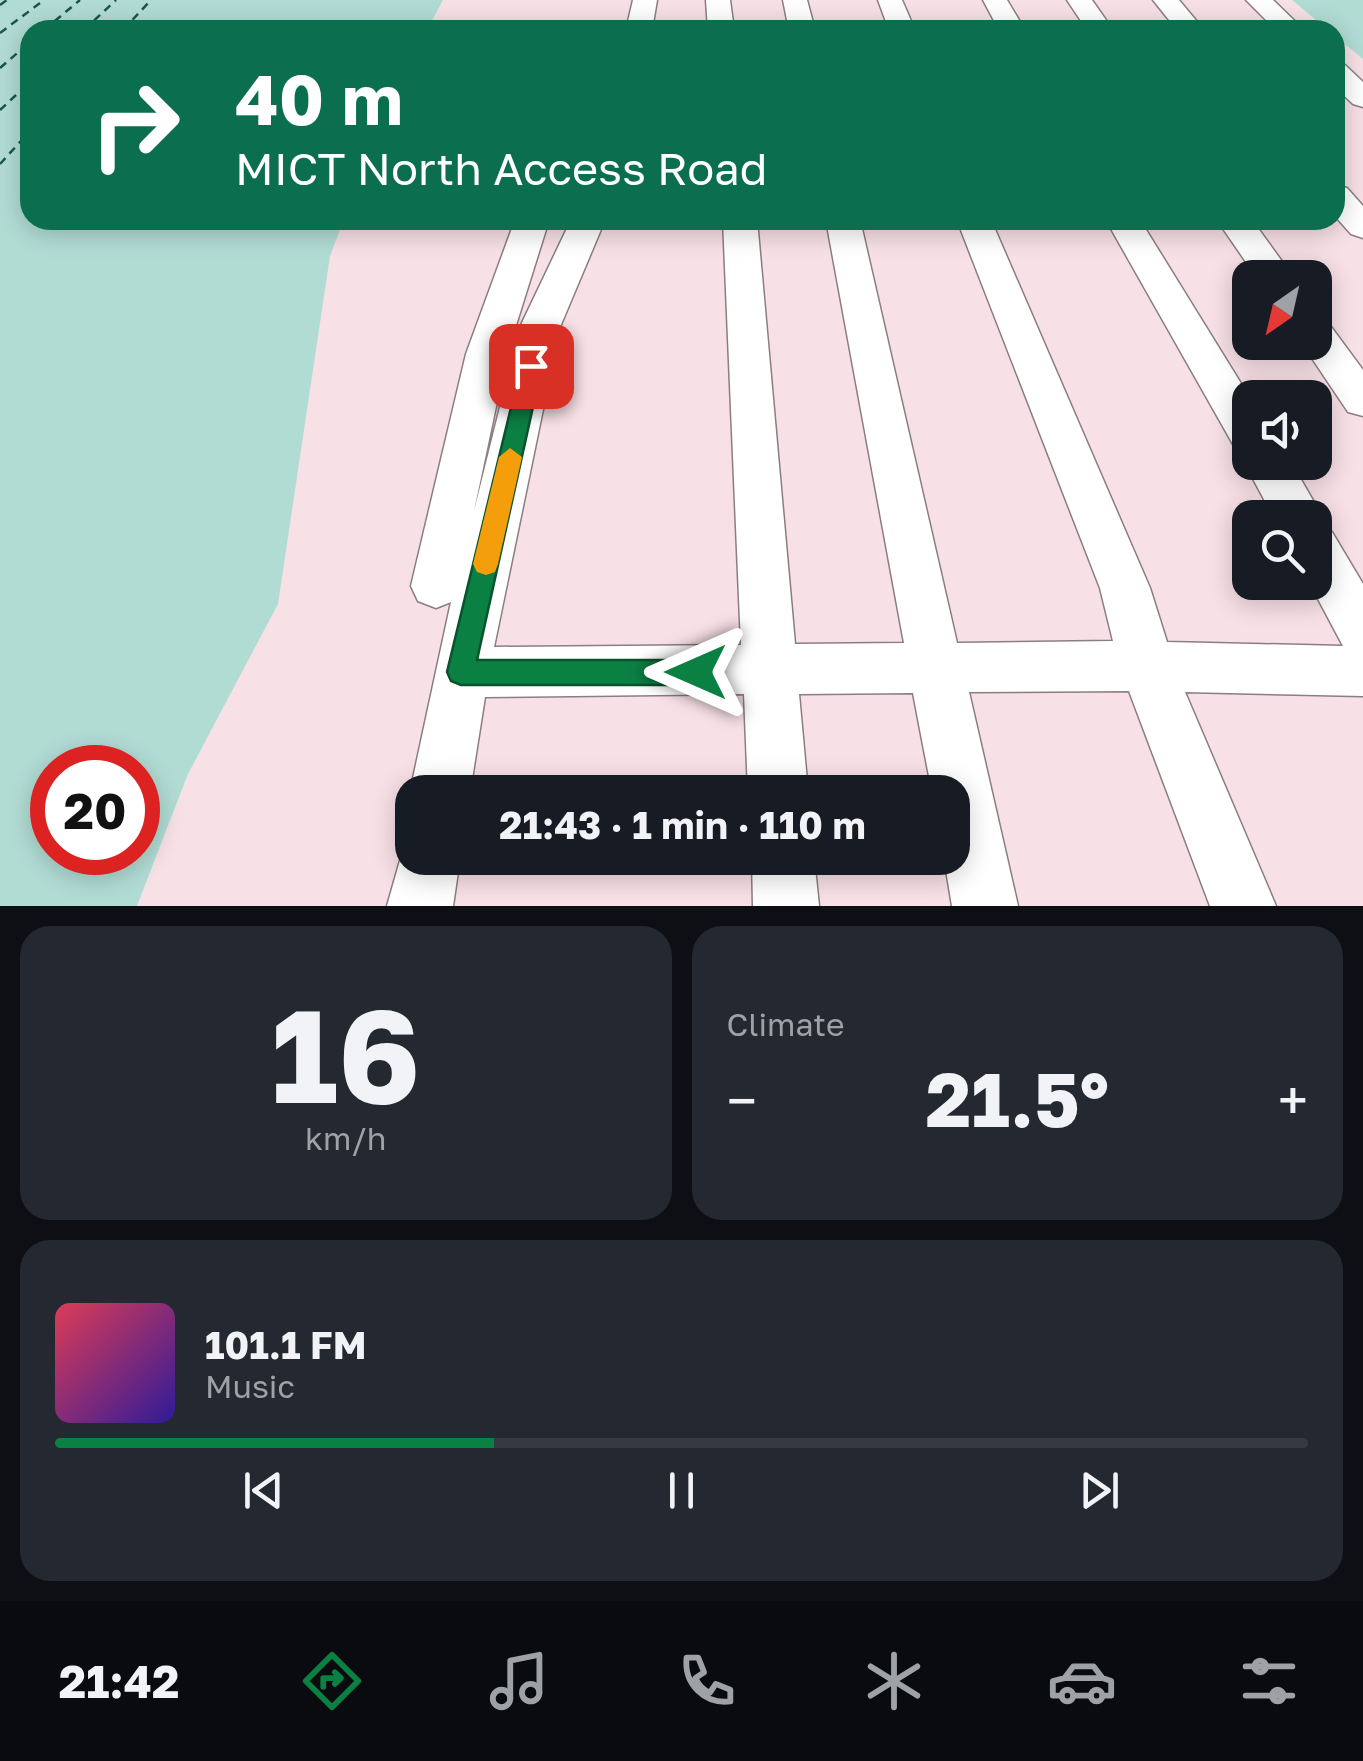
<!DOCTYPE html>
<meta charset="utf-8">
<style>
body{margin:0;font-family:"Golos Text",sans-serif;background:#242831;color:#f1f3f6;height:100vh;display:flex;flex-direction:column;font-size:38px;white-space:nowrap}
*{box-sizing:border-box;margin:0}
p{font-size:32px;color:#9ea1a6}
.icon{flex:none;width:55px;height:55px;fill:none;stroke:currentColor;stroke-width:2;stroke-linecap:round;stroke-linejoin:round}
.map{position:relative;height:906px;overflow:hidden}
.sheet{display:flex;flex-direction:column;gap:20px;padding:20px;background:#0d0f14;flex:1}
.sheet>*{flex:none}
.top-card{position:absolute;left:20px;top:20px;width:1325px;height:210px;border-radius:30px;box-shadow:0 5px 25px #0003;background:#0b6e4f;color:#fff;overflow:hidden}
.needle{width:65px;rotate:214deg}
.buttons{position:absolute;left:1232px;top:260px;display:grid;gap:20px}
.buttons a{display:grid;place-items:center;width:100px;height:100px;border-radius:20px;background:#171b24;box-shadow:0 5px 25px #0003;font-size:50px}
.speed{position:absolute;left:30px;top:745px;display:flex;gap:20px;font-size:50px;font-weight:700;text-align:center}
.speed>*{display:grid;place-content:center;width:130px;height:130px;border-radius:50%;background:#171b24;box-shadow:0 5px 25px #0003;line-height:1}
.speed .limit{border:15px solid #d22;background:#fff;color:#111}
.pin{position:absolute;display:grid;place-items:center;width:85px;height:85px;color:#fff;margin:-42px;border-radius:20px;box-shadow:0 5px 15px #0006}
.me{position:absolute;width:110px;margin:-55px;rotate:270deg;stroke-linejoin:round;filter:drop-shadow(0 0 8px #0008)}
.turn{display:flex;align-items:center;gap:35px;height:210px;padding:0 50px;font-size:45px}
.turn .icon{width:130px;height:130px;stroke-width:2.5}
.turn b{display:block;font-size:70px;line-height:85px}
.big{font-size:75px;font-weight:700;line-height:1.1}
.sheet .widget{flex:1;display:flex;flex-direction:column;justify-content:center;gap:15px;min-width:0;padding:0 35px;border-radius:30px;background:#242831}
.sheet .dial{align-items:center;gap:0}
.dial b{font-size:130px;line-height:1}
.song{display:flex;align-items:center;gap:30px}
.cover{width:120px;height:120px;border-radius:15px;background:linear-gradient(135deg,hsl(350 70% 55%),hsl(250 70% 35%))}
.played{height:10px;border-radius:5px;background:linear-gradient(90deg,#0b8043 35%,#363941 35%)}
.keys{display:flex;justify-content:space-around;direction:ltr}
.heat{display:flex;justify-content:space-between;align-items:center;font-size:55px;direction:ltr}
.sheet .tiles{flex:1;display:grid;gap:20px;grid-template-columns:1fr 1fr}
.widget:last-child{grid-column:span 2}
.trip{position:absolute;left:395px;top:775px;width:575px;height:100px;border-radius:30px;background:#171b24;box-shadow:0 5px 25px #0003;font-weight:700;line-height:100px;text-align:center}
.tab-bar{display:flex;height:160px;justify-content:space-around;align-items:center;background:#090b0e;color:#9ea1a6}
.tab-bar .icon{width:70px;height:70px}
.tab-bar .selected{color:#0b8043}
.tab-bar b{font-size:45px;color:#f1f3f6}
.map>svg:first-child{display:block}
</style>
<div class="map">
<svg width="1363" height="906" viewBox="0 0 1363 906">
<rect width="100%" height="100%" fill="#fdeff2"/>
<g fill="#f7e0e6" fill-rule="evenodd">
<path d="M443,0h849l36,30h-901z"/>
<path d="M1335,36l28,23v847h-1226l51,-132 142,-518 14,-36h991zM1250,278h65v64h-65zM1250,398h65v64h-65zM1250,518h65v64h-65zM412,792h540v66h-540z"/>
</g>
<g fill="#b1dcd4" fill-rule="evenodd">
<path d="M0,0h443l-16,30h-397v190h314l-14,36 -52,348 -90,170 -51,132h-137zM52,768h86v84h-86z"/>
<path d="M1292,0h71v59l-28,-23v-6h-7z"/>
</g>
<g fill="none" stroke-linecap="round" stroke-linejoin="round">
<g stroke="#1b554d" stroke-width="2.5" stroke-dasharray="8 6" stroke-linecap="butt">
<path d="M0,5l7,-5"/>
<path d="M44,30l36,-30"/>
<path d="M84,30l32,-30"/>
<path d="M123,30l28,-30"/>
<path d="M0,33l44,-33"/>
<path d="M0,68l30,-26"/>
<path d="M0,110l30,-28"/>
<path d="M0,164l30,-33"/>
</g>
<g stroke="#8b7e81" stroke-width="3">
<g id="minor">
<path d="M633,0h24l-5,30h-26z"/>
<path d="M706,0h24l4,30h-26z"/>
<path d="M783,0h24l8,30h-26z"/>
<path d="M878,0h24l13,30h-26z"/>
<path d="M983,0h24l18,30h-26z"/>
<path d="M1067,0h25l21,30h-26z"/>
<path d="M1153,0h26l25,30h-27z"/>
<path d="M1246,0h27l31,30h-28z"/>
<path d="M1335,63l10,2 18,17v25l-10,-3 -18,-17z"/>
<path d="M1335,185l12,3 16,18v32l-12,-4 -16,-18z"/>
<path d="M515,220h34l-42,134 -33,157 46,-184 51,-107h34l-45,107 -66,320 247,-2 -18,-425h34l38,424 109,-1 -78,-423h34l97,423 156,-2 -13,-53 -143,-368h34l159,368 17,54 176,4 -34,-64h6v-64h-41l-30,-56 6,-10v10h41l32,56 -5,9 14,5 31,52v112l-178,-4 91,214h-66l-81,-215 -160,1 49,214h-66l-8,-48h8v-66h-20l-19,-99 -114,1 9,98h-60l-4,-98 -259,3 -15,95h-58v6l-2,-6 41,-190 -15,6 -18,-7 -7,-15 55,-232z"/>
<path d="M1106,220h34l110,178v52l-16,-4z"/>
<path d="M1217,220h35l42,58h-37z"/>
<path d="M1315,320l14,4 34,46v46l-15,-4 -47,-70h14z"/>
<path d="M412,833v25h48l-7,48h-66l20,-70z"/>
<path d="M752,858h62l5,48h-66z"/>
</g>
</g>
<use href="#minor" fill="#fff" fill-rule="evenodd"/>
</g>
<path fill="#0b8043" stroke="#07532c" stroke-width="2.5" d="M531,358l11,8 -65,294h219l10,4 4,8 -4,9 -10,4h-235l-10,-4 -4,-9 74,-306z"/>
<path fill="#f59e0b" d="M510,448l12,9 -24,107 -3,8 -9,3 -9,-3 -4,-8 26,-107z"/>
</svg>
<div class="buttons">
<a><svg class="needle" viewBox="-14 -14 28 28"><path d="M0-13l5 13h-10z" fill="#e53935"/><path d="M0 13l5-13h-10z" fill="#9ea1a6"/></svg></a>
<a><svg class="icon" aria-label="sound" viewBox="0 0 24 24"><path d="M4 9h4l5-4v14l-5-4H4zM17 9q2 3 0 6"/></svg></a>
<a><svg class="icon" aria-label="search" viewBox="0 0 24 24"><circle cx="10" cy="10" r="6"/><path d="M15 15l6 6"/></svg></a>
</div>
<div class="speed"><div class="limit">20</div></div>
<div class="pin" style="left:531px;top:366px;background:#d93025"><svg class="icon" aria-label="arrive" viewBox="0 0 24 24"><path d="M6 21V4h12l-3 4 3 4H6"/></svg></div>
<svg class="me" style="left:696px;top:672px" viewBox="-20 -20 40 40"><path d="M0-17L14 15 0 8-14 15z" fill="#0b8043" stroke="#fff" stroke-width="4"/></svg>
<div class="trip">21:43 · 1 min · 110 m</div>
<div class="top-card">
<div class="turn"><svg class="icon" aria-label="right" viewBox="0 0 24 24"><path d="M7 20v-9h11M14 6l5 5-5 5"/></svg><div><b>40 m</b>MICT North Access Road</div></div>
</div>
</div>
<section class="sheet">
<div class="tiles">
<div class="widget dial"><b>16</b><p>km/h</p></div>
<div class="widget"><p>Climate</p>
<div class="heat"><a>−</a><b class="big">21.5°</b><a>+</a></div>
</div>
<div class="widget">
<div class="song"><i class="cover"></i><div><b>101.1 FM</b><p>Music</p></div></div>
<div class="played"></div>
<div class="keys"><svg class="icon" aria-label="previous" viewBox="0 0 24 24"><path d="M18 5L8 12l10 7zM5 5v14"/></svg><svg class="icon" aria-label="pause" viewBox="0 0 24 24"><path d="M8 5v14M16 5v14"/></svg><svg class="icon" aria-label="next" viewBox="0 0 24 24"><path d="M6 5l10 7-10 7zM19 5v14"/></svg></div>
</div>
</div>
</section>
<nav class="tab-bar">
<b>21:42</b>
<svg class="icon selected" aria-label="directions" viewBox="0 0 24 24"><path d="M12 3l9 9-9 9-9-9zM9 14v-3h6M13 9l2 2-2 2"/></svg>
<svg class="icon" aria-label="music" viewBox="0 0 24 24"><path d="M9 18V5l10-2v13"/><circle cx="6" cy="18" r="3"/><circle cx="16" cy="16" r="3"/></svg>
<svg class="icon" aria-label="phone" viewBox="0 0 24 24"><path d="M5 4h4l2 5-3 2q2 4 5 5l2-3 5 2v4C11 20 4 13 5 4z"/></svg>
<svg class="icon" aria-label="climate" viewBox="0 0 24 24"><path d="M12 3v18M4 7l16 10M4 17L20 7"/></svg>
<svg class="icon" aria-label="car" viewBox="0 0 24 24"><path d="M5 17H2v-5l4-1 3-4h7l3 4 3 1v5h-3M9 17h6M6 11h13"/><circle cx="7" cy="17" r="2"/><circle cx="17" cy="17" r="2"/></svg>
<svg class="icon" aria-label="filters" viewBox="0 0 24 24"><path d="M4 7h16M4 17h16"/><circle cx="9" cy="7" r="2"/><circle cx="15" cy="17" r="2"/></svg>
</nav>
